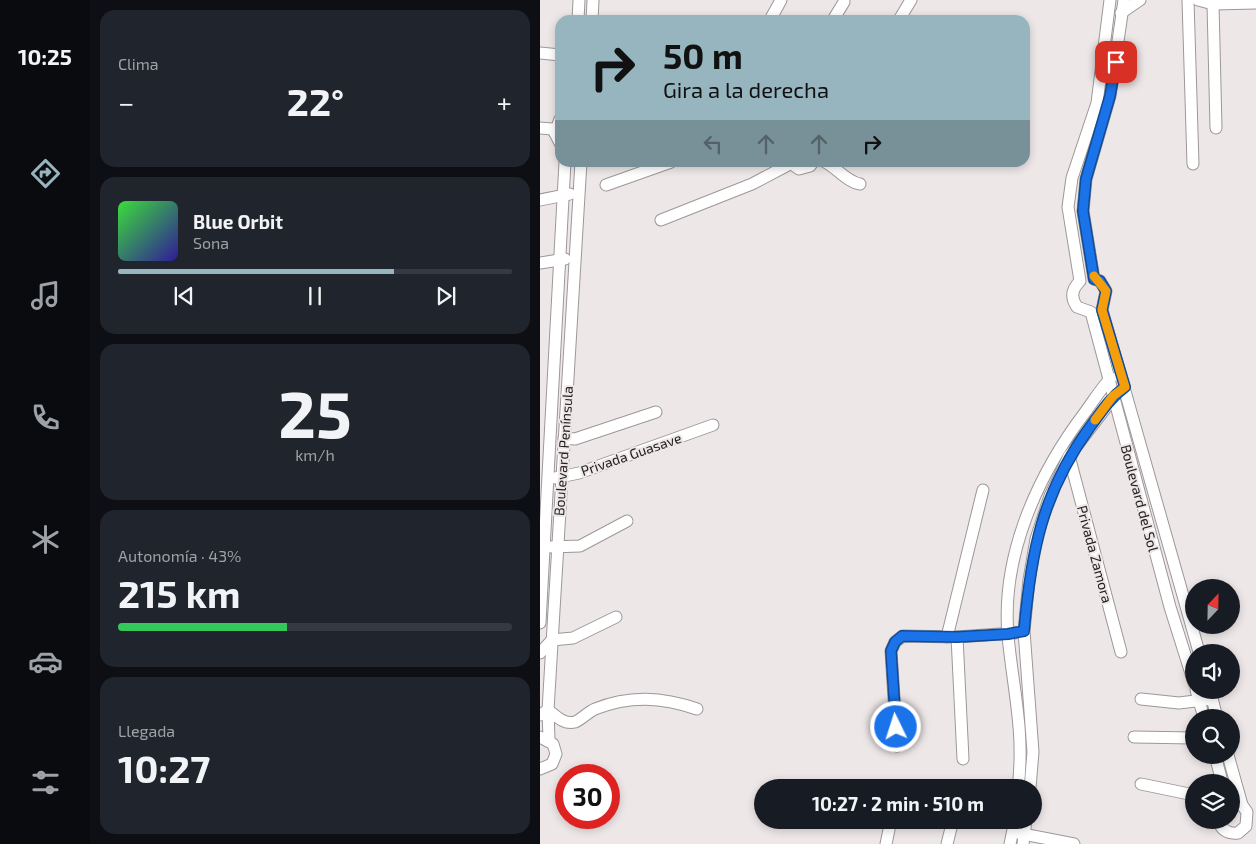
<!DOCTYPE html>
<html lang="es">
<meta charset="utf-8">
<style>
body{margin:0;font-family:"Exo 2",sans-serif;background:#20242c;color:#f1f3f6;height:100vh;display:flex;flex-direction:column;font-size:19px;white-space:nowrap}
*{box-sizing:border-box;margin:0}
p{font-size:16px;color:#9ea1a6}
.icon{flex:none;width:28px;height:28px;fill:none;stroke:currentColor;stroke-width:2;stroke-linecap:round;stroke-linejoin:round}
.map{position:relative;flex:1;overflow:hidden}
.panel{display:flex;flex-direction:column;gap:10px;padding:10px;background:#0d0f14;width:450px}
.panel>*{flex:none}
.banner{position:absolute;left:15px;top:15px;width:475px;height:152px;border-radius:15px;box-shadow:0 2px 8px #0003;background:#96b5bf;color:#111;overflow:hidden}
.needle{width:32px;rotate:22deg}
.buttons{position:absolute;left:645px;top:579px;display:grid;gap:10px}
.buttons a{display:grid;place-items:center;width:55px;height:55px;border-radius:50%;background:#171b24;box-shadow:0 2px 8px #0003;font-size:25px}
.speed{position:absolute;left:15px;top:764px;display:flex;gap:10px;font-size:25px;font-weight:700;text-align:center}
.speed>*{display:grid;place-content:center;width:65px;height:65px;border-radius:50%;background:#171b24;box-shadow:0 2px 8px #0003;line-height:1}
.speed .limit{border:8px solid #d22;background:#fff;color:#111}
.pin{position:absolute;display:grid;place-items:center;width:42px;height:42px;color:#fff;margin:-21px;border-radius:10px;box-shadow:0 2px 8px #0006}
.me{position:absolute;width:55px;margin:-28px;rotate:356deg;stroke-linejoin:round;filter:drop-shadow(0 0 4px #0008)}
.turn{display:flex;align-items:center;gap:18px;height:105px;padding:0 25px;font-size:22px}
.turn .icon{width:65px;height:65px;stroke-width:2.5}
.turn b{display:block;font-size:35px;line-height:42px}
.lanes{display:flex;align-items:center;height:48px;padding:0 25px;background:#0003;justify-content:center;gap:25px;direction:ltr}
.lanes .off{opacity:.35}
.big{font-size:38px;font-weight:700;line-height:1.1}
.panel .widget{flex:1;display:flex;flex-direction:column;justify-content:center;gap:8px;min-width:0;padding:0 18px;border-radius:15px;background:#20242c}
.panel .dial{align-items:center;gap:0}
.dial b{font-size:65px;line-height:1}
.song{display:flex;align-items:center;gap:15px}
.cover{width:60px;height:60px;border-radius:8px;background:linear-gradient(135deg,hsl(120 70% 55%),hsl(250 70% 35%))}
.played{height:5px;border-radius:2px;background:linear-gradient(90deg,#96b5bf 70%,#363941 70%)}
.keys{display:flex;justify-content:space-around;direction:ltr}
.heat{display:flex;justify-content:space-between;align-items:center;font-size:28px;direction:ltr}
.charge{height:8px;border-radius:4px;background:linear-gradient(90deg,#34c759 43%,#363941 0)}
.trip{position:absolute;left:214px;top:779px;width:288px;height:50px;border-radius:25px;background:#171b24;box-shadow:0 2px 8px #0003;font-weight:700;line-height:50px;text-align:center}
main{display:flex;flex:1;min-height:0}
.tab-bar{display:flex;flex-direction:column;width:90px;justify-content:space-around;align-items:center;background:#090b0e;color:#9ea1a6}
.tab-bar .icon{width:35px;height:35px}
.tab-bar .active{color:#96b5bf}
.tab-bar b{font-size:22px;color:#f1f3f6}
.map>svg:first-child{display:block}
</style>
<main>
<nav class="tab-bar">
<b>10:25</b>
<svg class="icon active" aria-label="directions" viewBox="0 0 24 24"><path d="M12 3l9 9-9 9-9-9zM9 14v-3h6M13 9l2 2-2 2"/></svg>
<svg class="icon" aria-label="music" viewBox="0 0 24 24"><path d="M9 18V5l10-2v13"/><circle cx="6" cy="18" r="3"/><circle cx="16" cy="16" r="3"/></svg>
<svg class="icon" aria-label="phone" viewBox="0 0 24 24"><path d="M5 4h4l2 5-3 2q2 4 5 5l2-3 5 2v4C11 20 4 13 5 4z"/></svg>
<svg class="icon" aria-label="climate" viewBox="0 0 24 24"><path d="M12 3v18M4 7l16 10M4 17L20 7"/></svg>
<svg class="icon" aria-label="car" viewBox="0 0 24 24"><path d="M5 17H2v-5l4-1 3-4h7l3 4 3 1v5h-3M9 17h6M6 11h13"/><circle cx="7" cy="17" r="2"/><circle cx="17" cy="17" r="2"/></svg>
<svg class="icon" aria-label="filters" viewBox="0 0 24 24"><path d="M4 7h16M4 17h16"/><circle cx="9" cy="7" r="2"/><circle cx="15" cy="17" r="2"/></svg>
</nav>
<section class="panel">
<div class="widget"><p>Clima</p>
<div class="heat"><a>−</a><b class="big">22°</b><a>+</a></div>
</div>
<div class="widget">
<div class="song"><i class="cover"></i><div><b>Blue Orbit</b><p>Sona</p></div></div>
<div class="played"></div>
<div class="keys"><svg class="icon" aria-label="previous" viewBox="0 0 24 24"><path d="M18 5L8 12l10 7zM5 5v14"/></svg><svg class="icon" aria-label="pause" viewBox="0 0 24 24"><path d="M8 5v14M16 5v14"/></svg><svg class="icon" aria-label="next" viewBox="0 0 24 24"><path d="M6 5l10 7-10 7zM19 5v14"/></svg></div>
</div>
<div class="widget dial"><b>25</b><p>km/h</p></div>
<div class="widget"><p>Autonomía · 43%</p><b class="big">215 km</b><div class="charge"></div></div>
<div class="widget"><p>Llegada</p><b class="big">10:27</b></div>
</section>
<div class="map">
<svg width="716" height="844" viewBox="0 0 716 844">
<rect width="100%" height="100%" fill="#eee7e8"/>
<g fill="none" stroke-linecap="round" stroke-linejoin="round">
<g stroke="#9d9798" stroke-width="13">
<g id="minor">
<path d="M570,0l-13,103 -25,75 -4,29 12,74c-8,8 -10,16 -3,26l14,5 79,295 24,76"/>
<path d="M584,0l-14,96 -24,83 -3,32 11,68 6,2 6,10 -4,19 97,342"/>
<path d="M648,0l5,164"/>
<path d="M658,0l15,4 43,-1"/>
<path d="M673,4l3,124"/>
<path d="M581,13l19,-13"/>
<path d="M38,20l1,-20"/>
<path d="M52,20l1,-20"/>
<path d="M230,20l11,-20"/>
<path d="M293,20l11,-18"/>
<path d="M359,20l12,-20"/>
<path d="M0,53l20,2"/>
<path d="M20,119l-5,14 5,10"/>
<path d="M0,128l12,1 3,4"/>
<path d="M249,162l10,7 11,-3 3,-4"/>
<path d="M285,162c12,6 22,20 35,22"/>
<path d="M66,185l65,-23"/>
<path d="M0,200l30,-6"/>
<path d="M121,220l91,-36 38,-20"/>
<path d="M0,263l25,-4"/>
<path d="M24,438l11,1 81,-27"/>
<path d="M529,456l52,196"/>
<path d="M15,478l24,-5 134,-48"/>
<path d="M11,547l29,-1 47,-25"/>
<path d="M0,623l25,-461"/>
<path d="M407,637l36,-147"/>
<path d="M417,637l6,122"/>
<path d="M0,653l12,-13 21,-2 43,-21"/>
<path d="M656,690l8,28"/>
<path d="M670,690l7,28"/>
<path d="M601,699l38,4 33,-4"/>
<path d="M0,715l8,-5c8,6 16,15 27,12 7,-3 13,-10 20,-13 35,-14 67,-12 102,0"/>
<path d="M0,737l13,7 3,10 -4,10 -12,5"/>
<path d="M594,737l60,1"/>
<path d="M9,740l-1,-30 33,-548"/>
<path d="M357,746l-6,-95 4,-9 8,-6 54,1 58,-4"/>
<path d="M675,755l7,27"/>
<path d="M688,755l14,50"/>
<path d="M601,784l53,11"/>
<path d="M478,788c7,-55 -5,-99 -10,-152 -7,-81 30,-162 78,-225 8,-11 16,-24 25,-33"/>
<path d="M490,788l3,-36 -9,-121 5,-51 7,-41 14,-43 19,-40 48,-63"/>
<path d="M678,820c3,10 10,14 20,13l8,-7 1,-14 -5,-7 -11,-2"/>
<path d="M473,832l61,12"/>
<path d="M346,844l5,-24"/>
<path d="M407,844l6,-24"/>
<path d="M470,844l5,-24"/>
<path d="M483,844l3,-24"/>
</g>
</g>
<use href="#minor" stroke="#fff" stroke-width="11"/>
</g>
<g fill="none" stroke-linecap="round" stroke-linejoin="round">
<g stroke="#114b97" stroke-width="12">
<path id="route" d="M356,727l-5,-76 4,-9 7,-6 55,1 51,-3 16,-3c7,-79 18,-138 66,-204 11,-15 20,-29 35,-40l-23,-77 4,-19 -6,-10 -6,-2 -11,-68 3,-32 24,-83 6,-34"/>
</g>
<use href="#route" stroke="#1a73e8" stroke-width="9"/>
<path stroke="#f59e0b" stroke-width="9" d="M554,276l12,15 -4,19 23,77 -12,9 -18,24"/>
</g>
<g text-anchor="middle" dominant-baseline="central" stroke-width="4" stroke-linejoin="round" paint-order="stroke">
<g font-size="14" fill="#222020" stroke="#eee7e8">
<text transform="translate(23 451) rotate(-86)">Boulevard Península</text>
<text transform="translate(91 454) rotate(-19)">Privada Guasave</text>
<text transform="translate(600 498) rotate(75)">Boulevard del Sol</text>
<text transform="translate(555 554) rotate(75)">Privada Zamora</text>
</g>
</g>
</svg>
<div class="buttons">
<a><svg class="needle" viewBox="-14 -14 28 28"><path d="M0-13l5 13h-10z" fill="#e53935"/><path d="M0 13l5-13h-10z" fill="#9ea1a6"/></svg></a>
<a><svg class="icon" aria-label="sound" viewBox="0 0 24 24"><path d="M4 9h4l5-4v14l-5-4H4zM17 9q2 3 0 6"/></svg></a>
<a><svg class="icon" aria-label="search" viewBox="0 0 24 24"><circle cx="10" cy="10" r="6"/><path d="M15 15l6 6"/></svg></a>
<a><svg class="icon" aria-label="layers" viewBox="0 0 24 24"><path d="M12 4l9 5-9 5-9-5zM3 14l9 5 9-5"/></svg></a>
</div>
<div class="speed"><div class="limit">30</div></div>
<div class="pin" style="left:576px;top:62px;background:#d93025"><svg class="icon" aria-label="arrive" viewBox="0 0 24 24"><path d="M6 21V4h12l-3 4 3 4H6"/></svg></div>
<svg class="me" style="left:356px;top:727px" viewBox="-20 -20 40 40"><circle r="17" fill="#1a73e8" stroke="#fff" stroke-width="3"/><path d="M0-11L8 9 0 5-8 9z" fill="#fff"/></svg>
<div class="trip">10:27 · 2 min · 510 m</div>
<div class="banner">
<div class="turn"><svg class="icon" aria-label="right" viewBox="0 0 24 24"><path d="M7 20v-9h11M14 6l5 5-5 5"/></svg><div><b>50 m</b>Gira a la derecha</div></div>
<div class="lanes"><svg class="icon off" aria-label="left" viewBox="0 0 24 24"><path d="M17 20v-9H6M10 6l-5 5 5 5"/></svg><svg class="icon off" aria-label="ahead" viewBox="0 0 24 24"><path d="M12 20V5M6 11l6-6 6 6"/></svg><svg class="icon off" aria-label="ahead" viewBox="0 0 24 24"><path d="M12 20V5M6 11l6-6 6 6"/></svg><svg class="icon" aria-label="right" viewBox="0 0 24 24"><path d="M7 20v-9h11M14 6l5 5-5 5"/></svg></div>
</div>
</div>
</main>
